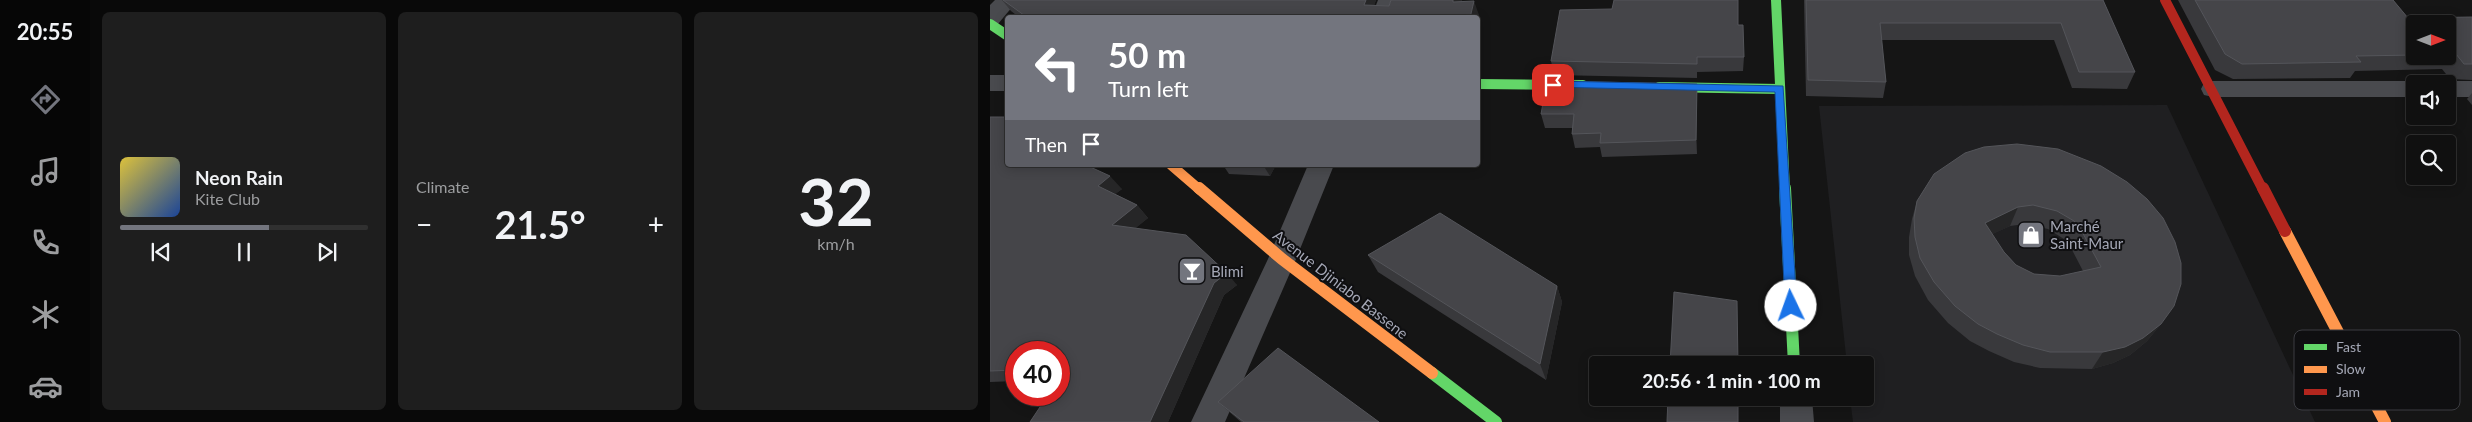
<!DOCTYPE html>
<meta charset="utf-8">
<style>
body{margin:0;font-family:Lato,sans-serif;background:#1e1e1e;color:#f1f3f6;height:100vh;display:flex;flex-direction:column;font-size:19px;white-space:nowrap}
*{box-sizing:border-box;margin:0}
p{font-size:16px;color:#9c9d9f}
.icon{flex:none;width:28px;height:28px;fill:none;stroke:currentColor;stroke-width:2;stroke-linecap:round;stroke-linejoin:round}
.map{position:relative;flex:1;overflow:hidden}
.sheet{display:flex;flex-direction:column;gap:12px;padding:12px;background:#090909;width:900px}
.sheet>*{flex:none}
.hud{position:absolute;left:15px;top:15px;width:475px;height:152px;border-radius:5px;box-shadow:0 2px 12px #0003,0 0 0 1px #303030;background:#73757e;color:#fff;overflow:hidden}
.needle{width:32px;rotate:90deg}
.controls{position:absolute;left:1416px;top:15px;display:grid;gap:10px}
.controls a{display:grid;place-items:center;width:50px;height:50px;border-radius:5px;background:#101010;box-shadow:0 2px 12px #0003,0 0 0 1px #303030;font-size:25px}
.speed{position:absolute;left:15px;top:341px;display:flex;gap:10px;font-size:25px;font-weight:700;text-align:center}
.speed>*{display:grid;place-content:center;width:65px;height:65px;border-radius:50%;background:#101010;box-shadow:0 2px 12px #0003,0 0 0 1px #303030;line-height:1}
.speed .limit{border:8px solid #d22;background:#fff;color:#111}
.pin{position:absolute;display:grid;place-items:center;width:42px;height:42px;color:#fff;margin:-21px;border-radius:10px;box-shadow:0 2px 8px #0006}
.me{position:absolute;width:55px;margin:-28px;rotate:357deg;stroke-linejoin:round;filter:drop-shadow(0 0 4px #0008)}
.turn{display:flex;align-items:center;gap:18px;height:105px;padding:0 20px;font-size:22px}
.turn .icon{width:65px;height:65px;stroke-width:2.5}
.turn b{display:block;font-size:35px;line-height:42px}
.then{display:flex;align-items:center;height:48px;padding:0 20px;background:#0003;gap:10px;font-size:19px}
.big{font-size:38px;font-weight:700;line-height:1.1}
.sheet .widget{flex:1;display:flex;flex-direction:column;justify-content:center;gap:8px;min-width:0;padding:0 18px;border-radius:8px;background:#1e1e1e}
.sheet .dial{align-items:center;gap:0}
.dial b{font-size:65px;line-height:1}
.song{display:flex;align-items:center;gap:15px}
.cover{width:60px;height:60px;border-radius:8px;background:linear-gradient(135deg,hsl(50 70% 55%),hsl(220 70% 35%))}
.played{height:5px;border-radius:2px;background:linear-gradient(90deg,#73757e 60%,#303030 60%)}
.keys{display:flex;justify-content:space-around;direction:ltr}
.heat{display:flex;justify-content:space-between;align-items:center;font-size:28px;direction:ltr}
.sheet .tiles{flex:1;display:grid;gap:12px;grid-template-columns:repeat(3,1fr)}
.trip{position:absolute;left:599px;top:356px;width:285px;height:50px;border-radius:5px;background:#101010;box-shadow:0 2px 12px #0003,0 0 0 1px #303030;font-weight:700;line-height:50px;text-align:center}
main{display:flex;flex:1;min-height:0}
.menu{display:flex;flex-direction:column;width:90px;justify-content:space-around;align-items:center;background:#060606;color:#9c9d9f}
.menu .icon{width:35px;height:35px}
.menu .active{color:#73757e}
.menu b{font-size:22px;color:#f1f3f6}
.map>svg:first-child{display:block}
</style>
<main>
<nav class="menu">
<b>20:55</b>
<svg class="icon active" aria-label="directions" viewBox="0 0 24 24"><path d="M12 3l9 9-9 9-9-9zM9 14v-3h6M13 9l2 2-2 2"/></svg>
<svg class="icon" aria-label="music" viewBox="0 0 24 24"><path d="M9 18V5l10-2v13"/><circle cx="6" cy="18" r="3"/><circle cx="16" cy="16" r="3"/></svg>
<svg class="icon" aria-label="phone" viewBox="0 0 24 24"><path d="M5 4h4l2 5-3 2q2 4 5 5l2-3 5 2v4C11 20 4 13 5 4z"/></svg>
<svg class="icon" aria-label="climate" viewBox="0 0 24 24"><path d="M12 3v18M4 7l16 10M4 17L20 7"/></svg>
<svg class="icon" aria-label="car" viewBox="0 0 24 24"><path d="M5 17H2v-5l4-1 3-4h7l3 4 3 1v5h-3M9 17h6M6 11h13"/><circle cx="7" cy="17" r="2"/><circle cx="17" cy="17" r="2"/></svg>
</nav>
<section class="sheet">
<div class="tiles">
<div class="widget">
<div class="song"><i class="cover"></i><div><b>Neon Rain</b><p>Kite Club</p></div></div>
<div class="played"></div>
<div class="keys"><svg class="icon" aria-label="previous" viewBox="0 0 24 24"><path d="M18 5L8 12l10 7zM5 5v14"/></svg><svg class="icon" aria-label="pause" viewBox="0 0 24 24"><path d="M8 5v14M16 5v14"/></svg><svg class="icon" aria-label="next" viewBox="0 0 24 24"><path d="M6 5l10 7-10 7zM19 5v14"/></svg></div>
</div>
<div class="widget"><p>Climate</p>
<div class="heat"><a>−</a><b class="big">21.5°</b><a>+</a></div>
</div>
<div class="widget dial"><b>32</b><p>km/h</p></div>
</div>
</section>
<div class="map">
<svg width="1482" height="422" viewBox="0 0 1482 422">
<rect width="100%" height="100%" fill="#151515"/>
<path fill="#1f1f21" d="M1177,105l148,317h-462l-3,-24h15v-33h-18l-28,-259z"/>
<g fill="none" stroke-linecap="round" stroke-linejoin="round">
<g fill="#494a4e" fill-rule="evenodd">
<path d="M5,0h23l-20,24 -8,2v-21z"/>
<path d="M388,0h22l-7,18h-22z"/>
<rect x="0" y="75" width="18" height="16"/>
<path d="M1223,81h202l9,3h-9v13h-202l-9,-2 -3,-6 3,-6z"/>
<path d="M1458,81h24v16h-24v-13h-9z"/>
<path d="M318,165h26l-38,94 -71,163h-34l77,-163z"/>
<path d="M790,398h32l2,24h-34z"/>
</g>
<g stroke="#63d668" stroke-width="10">
<path d="M786,0l9,190"/>
<path d="M0,24l18,12"/>
<path d="M488,84l105,1"/>
<path d="M669,87l121,2"/>
</g>
<g stroke="#63d668" stroke-width="12">
<path d="M795,188l9,177"/>
<path d="M442,373l64,49"/>
</g>
<path stroke="#ff974d" stroke-width="10" d="M181,165l29,25"/>
<g stroke="#ff974d" stroke-width="12">
<path d="M209,188l83,71 150,114"/>
<path d="M1295,231l100,191"/>
</g>
<path stroke="#b3261e" stroke-width="10" d="M1175,0l98,190"/>
<path stroke="#b3261e" stroke-width="12" d="M1273,188l22,43"/>
</g>
<g fill="#39393c" fill-rule="evenodd">
<path d="M12,0h374l-2,5 15,1 2,-6h71v1l17,14 -1,4v-1h-458l-9,-7z"/>
<path d="M814,0h299l32,72 -8,17 -55,-1 -18,-48h-173l5,42 -3,16 -77,-2z"/>
<path d="M1188,0h215l15,18 64,-1v63l-22,-1 -8,-10 -87,2 -5,7 -117,1 -18,-9zM1425,24h33v32h-33z"/>
<path d="M622,9l126,16 6,32 -1,14 -46,1v6l-143,-3 -3,-14z"/>
<path d="M707,84v70l-95,3 -2,-10 -25,1 -3,-14 1,-6h-28l-4,-14z"/>
<path d="M1482,93v12l-5,-6z"/>
<path d="M0,117l18,48 114,24 -7,5 22,11 11,13 -13,10 102,57 -13,10 -56,127h-138l29,-27v-43h-43v29l-26,1z"/>
<path d="M1027,144l144,180 -14,17 -17,14 -17,8 -21,6 -52,-1 -26,-6 -25,-11 -19,-10 -22,-18 -20,-23 -13,-24 -6,-21v-18l3,-18 5,-18zM1035,224l23,5 16,10 6,7 13,25 -23,5 -26,-2 -18,-9 -12,-13 -12,-18 18,-8z"/>
<path d="M233,165h53l-6,11 -41,-2z"/>
<path d="M378,255l189,31 5,16 -16,78 -168,-108z"/>
<path d="M228,402l161,20h-138z"/>
</g>
<g fill="#262627">
<path d="M376,0h10l-6,18 -6,-13z"/>
<path d="M463,0h9l-5,15 -4,-13z"/>
<path d="M484,1l5,14 -1,4v-1h-8z"/>
<path d="M707,84v70l-1,-14z"/>
<path d="M273,165h13l-6,11z"/>
<path d="M120,176l12,13 -13,10 -11,-13z"/>
<path d="M147,205l11,13 -24,20 -12,-13z"/>
<path d="M1028,207l-8,19 -32,15 7,-18z"/>
<path d="M237,273l10,12 -13,10 -56,127h-18l64,-139z"/>
<path d="M567,286l5,16 -16,78 -6,-16z"/>
<path d="M1171,324l-14,17 -17,14 -17,8 -21,6 11,-17z"/>
</g>
<g fill="#454549" stroke="#54555a" fill-rule="evenodd">
<path d="M13,0h363l-2,5 25,1 2,-6h62v2l21,-1 -4,17h-442z"/>
<path d="M624,0h124v25h5l1,32h-47v7l-146,-3 9,-51 52,-1z"/>
<path d="M816,0h297l32,72h-56l-18,-49h-181l6,59 -78,-2z"/>
<path d="M1205,0h198l15,18 64,-1v47h-8l-8,-10h-8v-30h-33v31l-59,1 5,6 -119,2 -17,-10z"/>
<path d="M557,81l150,3 -1,56 -96,3 1,-10 -29,1 2,-20h-33z"/>
<path d="M0,117h18v48h78l24,11 -12,10 39,19 -25,20 74,10 41,38 -13,10 -64,139h-120l18,-27h11v-17l1,-1h-1v-25h-43v18l-26,1z"/>
<path d="M1027,144l41,5 43,17 26,16 20,17 16,19 12,24 6,21v21l-7,22 -13,18 -18,14 -18,9 -22,5h-53l-27,-7 -26,-11 -19,-10 -23,-18 -21,-24 -14,-24 -5,-21 -1,-19 3,-17 17,-27 31,-21 19,-6zM1043,205l24,6 17,10 6,7 21,39 -41,9 -26,-2 -18,-9 -12,-13 -19,-29 33,-16z"/>
<path d="M450,213l117,73 -17,78 -172,-109z"/>
<path d="M684,292l63,9 1,64h-68z"/>
<path d="M288,348l101,74h-135l-26,-20z"/>
<path d="M678,398h70v24h-71z"/>
</g>
<path fill="#1a73e8" stroke="#114b97" d="M563,81l230,5 14,220 -2,3 -4,2 -6,-5 -10,-214 -225,-5 -2,-2z"/>
<defs>
<g id="shop-square" transform="scale(1.4375)"><rect x="-9" y="-9" width="18" height="18" rx="4" fill="#73757e" stroke="#0f0f11"/><path d="M-5-2.5h2.3a2.7 3.5 0 0 1 5.4 0H5L5.5 6h-11ZM-1.5-2.5h3a1.5 2.3 0 0 0-3 0Z" fill="#fff"/></g>
<g id="bar-square" transform="scale(1.4375)"><rect x="-9" y="-9" width="18" height="18" rx="4" fill="#73757e" stroke="#0f0f11"/><path d="M-6-5H6L.8 .8V4.5H3.5V6h-7V4.5H-.8V.8Z" fill="#fff"/></g>
</defs>
<g fill-rule="evenodd">
<use href="#shop-square" x="1041" y="235"/>
<use href="#bar-square" x="202" y="271"/>
</g>
<g text-anchor="middle" dominant-baseline="central" stroke-width="4" stroke-linejoin="round" paint-order="stroke">
<g font-size="15" fill="#a5a8b6" stroke="#0f0f11" text-anchor="start">
<text x="1060" y="226">Marché<tspan x="1060" dy="17">Saint-Maur</tspan></text>
<text x="221" y="271">Blimi</text>
</g>
<g font-size="15" fill="#a5a8b6" stroke="#0f0f11">
<text transform="translate(351 284) rotate(38)">Avenue Djiniabo Bassene</text>
</g>
</g>
<rect x="1304" y="330" width="166" height="80" rx="8" fill="#0f0f11" stroke="#3c3d43" stroke-width="1"/>
<rect x="1314" y="344" width="23" height="6" fill="#63d668"/>
<rect x="1314" y="366" width="23" height="7" fill="#ff974d"/>
<rect x="1314" y="389" width="23" height="6" fill="#b3261e"/>
<g font-size="14" fill="#a5a8b6">
<text x="1346" y="352">Fast</text>
<text x="1346" y="374">Slow</text>
<text x="1346" y="397">Jam</text>
</g>
</svg>
<div class="controls">
<a><svg class="needle" viewBox="-14 -14 28 28"><path d="M0-13l5 13h-10z" fill="#e53935"/><path d="M0 13l5-13h-10z" fill="#9c9d9f"/></svg></a>
<a><svg class="icon" aria-label="sound" viewBox="0 0 24 24"><path d="M4 9h4l5-4v14l-5-4H4zM17 9q2 3 0 6"/></svg></a>
<a><svg class="icon" aria-label="search" viewBox="0 0 24 24"><circle cx="10" cy="10" r="6"/><path d="M15 15l6 6"/></svg></a>
</div>
<div class="speed"><div class="limit">40</div></div>
<div class="pin" style="left:563px;top:85px;background:#d93025"><svg class="icon" aria-label="arrive" viewBox="0 0 24 24"><path d="M6 21V4h12l-3 4 3 4H6"/></svg></div>
<svg class="me" style="left:801px;top:306px" viewBox="-20 -20 40 40"><circle r="19" fill="#fff"/><path d="M0-13L10 11 0 6-10 11z" fill="#1a73e8"/></svg>
<div class="trip">20:56 · 1 min · 100 m</div>
<div class="hud">
<div class="turn"><svg class="icon" aria-label="left" viewBox="0 0 24 24"><path d="M17 20v-9H6M10 6l-5 5 5 5"/></svg><div><b>50 m</b>Turn left</div></div>
<div class="then">Then<svg class="icon" aria-label="arrive" viewBox="0 0 24 24"><path d="M6 21V4h12l-3 4 3 4H6"/></svg></div>
</div>
</div>
</main>
